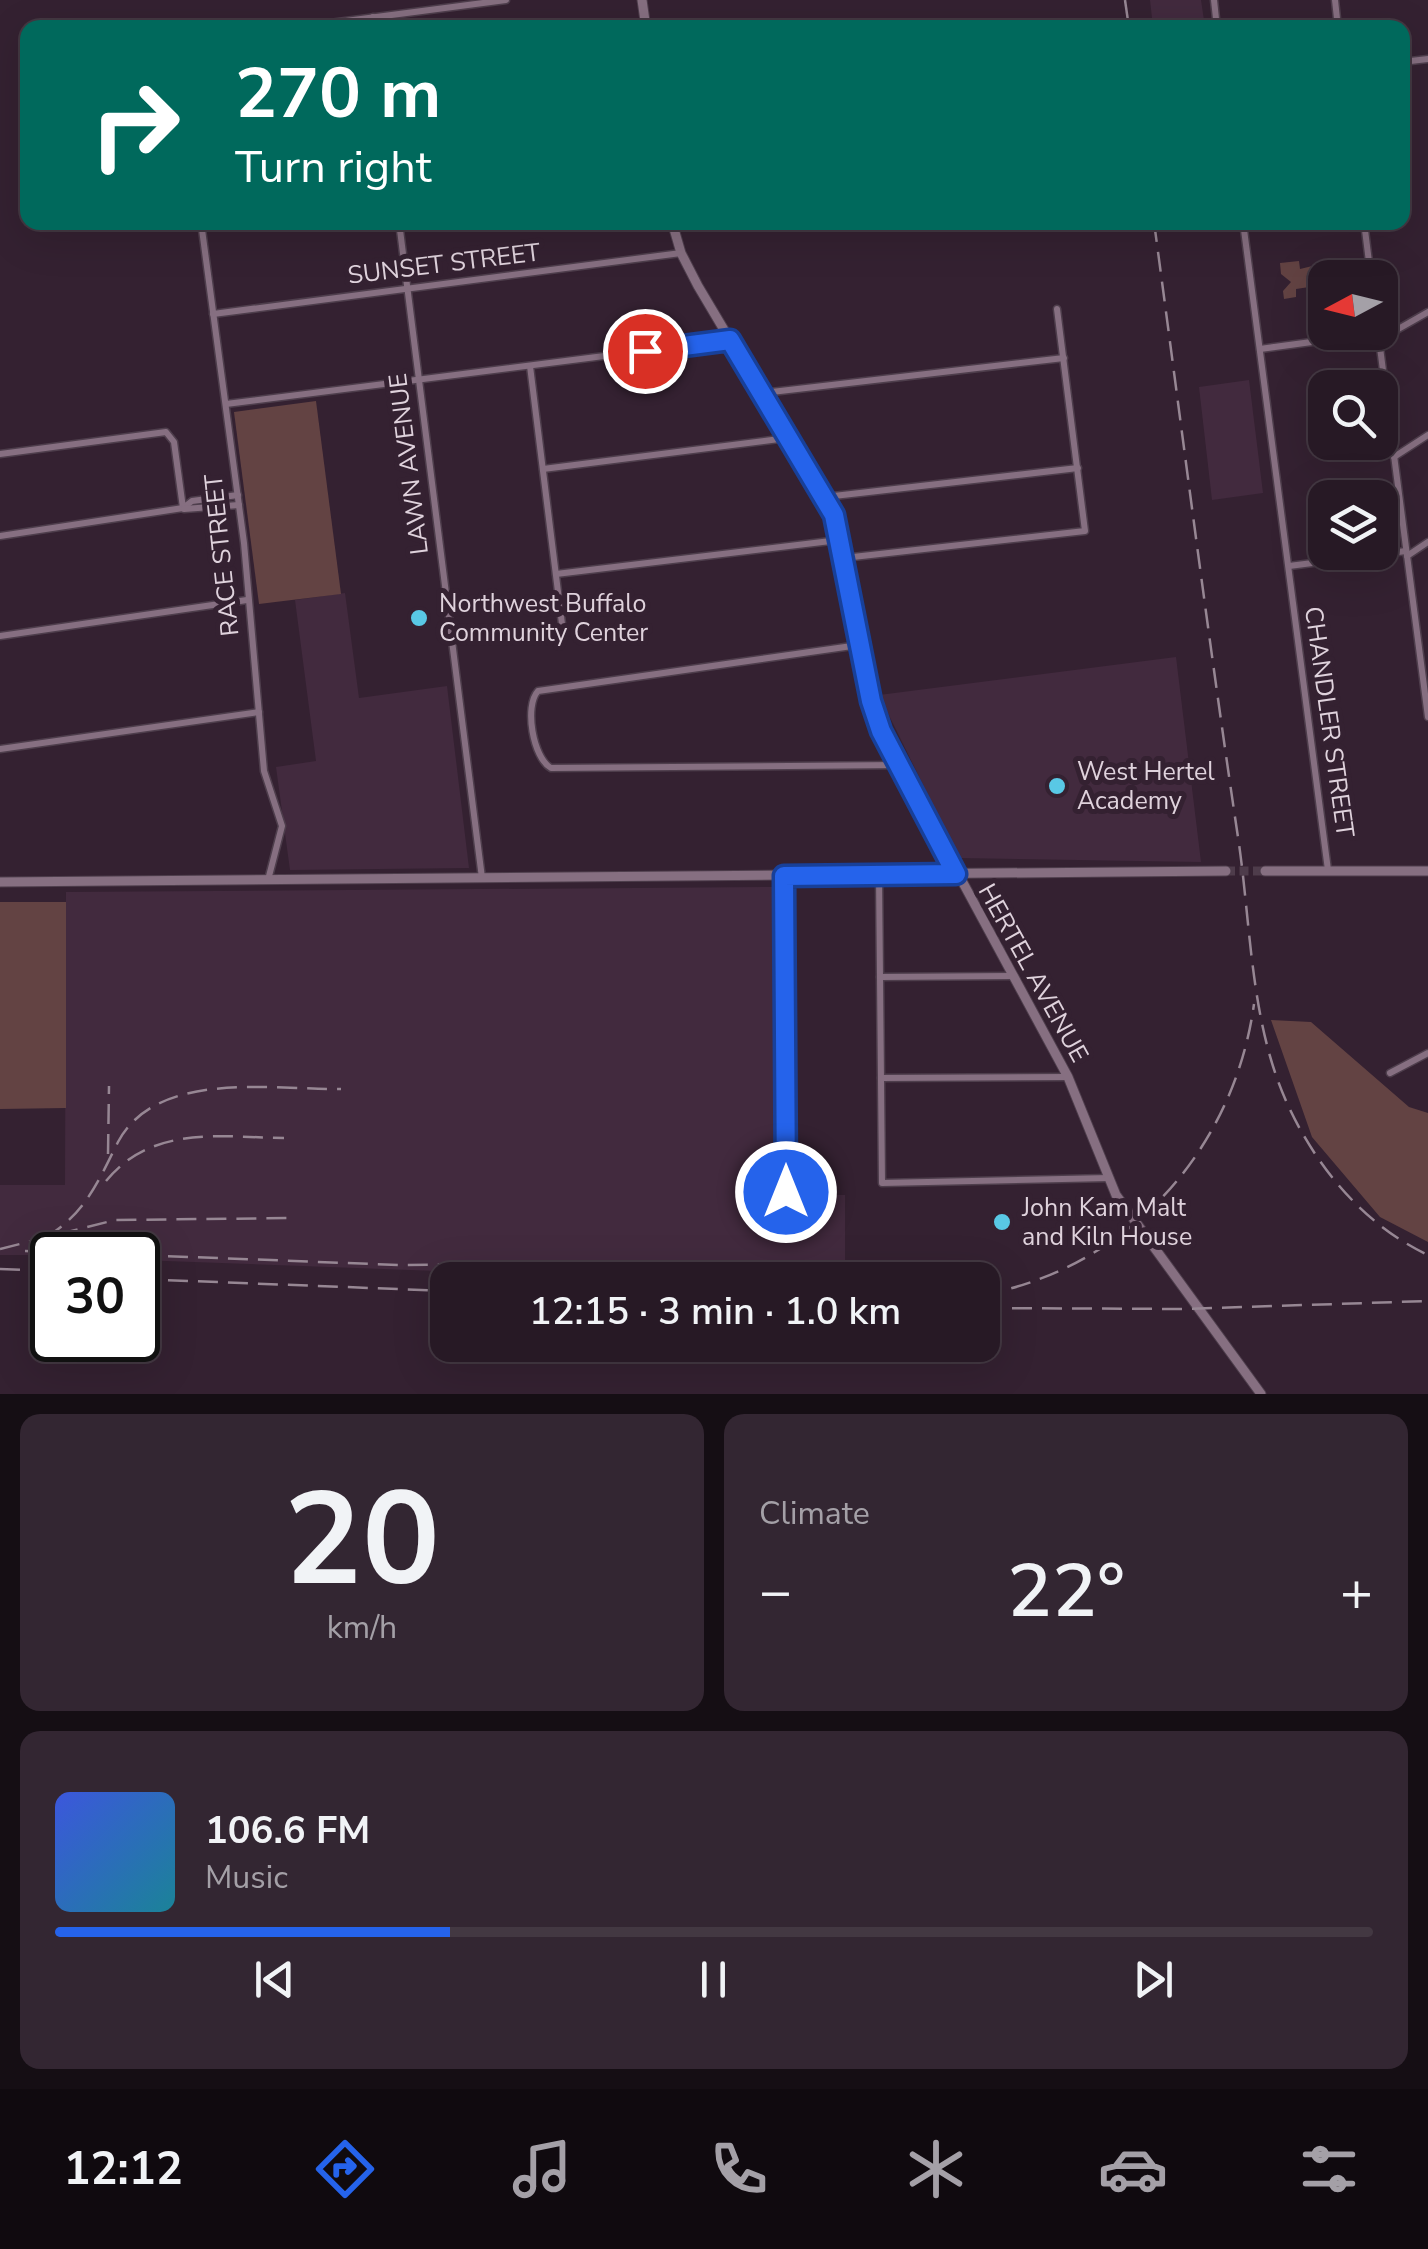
<!DOCTYPE html>
<meta charset="utf-8">
<style>
body{margin:0;font-family:"Nunito Sans",sans-serif;background:#332632;color:#f1f3f6;height:100vh;display:flex;flex-direction:column;font-size:38px;white-space:nowrap}
*{box-sizing:border-box;margin:0}
p{font-size:32px;color:#a4a0a7}
.icon{flex:none;width:55px;height:55px;fill:none;stroke:currentColor;stroke-width:2;stroke-linecap:round;stroke-linejoin:round}
.map{position:relative;height:1394px;overflow:hidden}
.sheet{display:flex;flex-direction:column;gap:20px;padding:20px;background:#150e14;flex:1}
.sheet>*{flex:none}
.guide{position:absolute;left:20px;top:20px;width:1390px;height:210px;border-radius:20px;box-shadow:0 10px 40px #0002,0 0 0 2px #433842;background:#00695c;color:#fff;overflow:hidden}
.needle{width:65px;rotate:263deg}
.controls{position:absolute;left:1308px;top:260px;display:grid;gap:20px}
.controls a{display:grid;place-items:center;width:90px;height:90px;border-radius:20px;background:#271925;box-shadow:0 10px 40px #0002,0 0 0 2px #433842;font-size:50px}
.speed{position:absolute;left:30px;top:1232px;display:flex;gap:20px;font-size:50px;font-weight:700;text-align:center}
.speed>*{display:grid;place-content:center;width:130px;height:130px;border-radius:50%;background:#271925;box-shadow:0 10px 40px #0002,0 0 0 2px #433842;line-height:1}
.speed .limit{border:5px solid #111;border-radius:15px;background:#fff;color:#111}
.pin{position:absolute;display:grid;place-items:center;width:85px;height:85px;color:#fff;margin:-42px;border:5px solid #fff;border-radius:50%;box-shadow:0 2px 10px #0007}
.me{position:absolute;width:110px;margin:-55px;rotate:0deg;stroke-linejoin:round;filter:drop-shadow(0 0 8px #0008)}
.turn{display:flex;align-items:center;gap:35px;height:210px;padding:0 50px;font-size:45px}
.turn .icon{width:130px;height:130px;stroke-width:2.5}
.turn b{display:block;font-size:70px;line-height:85px}
.big{font-size:75px;font-weight:600;line-height:1.1}
.sheet .tile{flex:1;display:flex;flex-direction:column;justify-content:center;gap:15px;min-width:0;padding:0 35px;border-radius:20px;background:#332632}
.sheet .dial{align-items:center;gap:0}
.dial b{font-size:130px;line-height:1}
.song{display:flex;align-items:center;gap:30px}
.cover{width:120px;height:120px;border-radius:15px;background:linear-gradient(135deg,hsl(230 70% 55%),hsl(190 70% 35%))}
.played{height:10px;border-radius:5px;background:linear-gradient(90deg,#2563eb 30%,#433842 30%)}
.keys{display:flex;justify-content:space-around;direction:ltr}
.heat{display:flex;justify-content:space-between;align-items:center;font-size:55px;direction:ltr}
.sheet .tiles{flex:1;display:grid;gap:20px;grid-template-columns:1fr 1fr}
.tile:last-child{grid-column:span 2}
.trip{position:absolute;left:430px;top:1262px;width:570px;height:100px;border-radius:20px;background:#271925;box-shadow:0 10px 40px #0002,0 0 0 2px #433842;font-weight:600;line-height:100px;text-align:center}
.dock{display:flex;height:160px;justify-content:space-around;align-items:center;background:#100a0f;color:#a4a0a7}
.dock .icon{width:70px;height:70px}
.dock .on{color:#2563eb}
.dock b{font-size:45px;color:#f1f3f6}
.map>svg:first-child{display:block}
</style>
<div class="map">
<svg width="1428" height="1394" viewBox="0 0 1428 1394">
<rect width="100%" height="100%" fill="#342131"/>
<g fill="#422a3e">
<path d="M1150,0h51l4,27h-52z"/>
<path d="M1249,380l14,113 -51,7 -13,-113z"/>
<path d="M345,593l14,105 88,-12 22,182 -179,2 -14,-103 40,-6 -21,-161z"/>
<path d="M1176,657l25,205 -242,-4 -80,-163z"/>
<path d="M775,887l2,307 68,1v85h-163l-544,-20v-5h-138v-70h65l1,-293z"/>
</g>
<g fill="#634343">
<path d="M1299,261l1,8 33,-8 2,16 -10,1v15l-8,1 -1,-8 -20,3v8l-12,2 -1,-8 8,-9 -10,-8 -1,-11z"/>
<path d="M316,401l25,193 -82,10 -25,-192z"/>
<path d="M0,902h66v206l-66,1z"/>
<path d="M1271,1020l40,2 98,85 19,6v129l-48,-25 -68,-80z"/>
</g>
<g fill="none" stroke-linecap="round" stroke-linejoin="round">
<path stroke="#4e3c4b" stroke-width="9" stroke-dasharray="9 4.5" stroke-linecap="butt" d="M1226,871h39"/>
<g stroke="#4e3e4c" stroke-width="9">
<g id="minor">
<path d="M1214,0l3,28"/>
<path d="M1335,0l3,28"/>
<path d="M373,17l1,11"/>
<path d="M292,28l214,-28"/>
<path d="M1402,62l26,-3"/>
<path d="M201,222l43,321 20,228 18,55 -14,54"/>
<path d="M399,222l83,656"/>
<path d="M1243,222l85,648"/>
<path d="M1364,222l7,56"/>
<path d="M201,224l12,-2"/>
<path d="M213,314l468,-61"/>
<path d="M1378,332l50,385"/>
<path d="M1379,340l49,-28"/>
<path d="M1260,349l118,-16"/>
<path d="M530,366l32,258"/>
<path d="M763,393l301,-35"/>
<path d="M226,404l504,-64"/>
<path d="M0,454l166,-22 8,10 9,66 -183,28"/>
<path d="M1394,457l34,-22"/>
<path d="M543,469l244,-31"/>
<path d="M825,497l253,-29"/>
<path d="M183,508l9,-7 46,-6"/>
<path d="M184,509l55,-4"/>
<path d="M1407,556l21,-14"/>
<path d="M844,558l241,-27 -28,-222"/>
<path d="M1289,566l117,-15"/>
<path d="M556,574l283,-34"/>
<path d="M0,636l247,-36"/>
<path d="M859,645l-321,46c-14,15 -5,67 13,77l347,-3"/>
<path d="M0,749l259,-37"/>
<path d="M879,875l3,308 227,-5"/>
<path d="M784,876l2,316"/>
<path d="M880,977l131,-1"/>
<path d="M1390,1073l38,-20"/>
<path d="M881,1078l186,-1"/>
</g>
</g>
<g stroke="#4e3e4c" stroke-width="11">
<g id="tertiary">
<path d="M642,0l4,28"/>
<path d="M672,222l9,31 17,33 136,229 30,156 17,60 187,346 48,118 145,199"/>
</g>
</g>
<g stroke="#4e3e4c" stroke-width="11">
<g id="secondary">
<path d="M1265,871h163"/>
<path d="M0,882l1226,-11"/>
</g>
</g>
<use href="#minor" stroke="#866f81" stroke-width="6"/>
<use href="#tertiary" stroke="#866f81" stroke-width="9"/>
<use href="#secondary" stroke="#866f81" stroke-width="9"/>
<g stroke="#978794" stroke-width="2.5" stroke-dasharray="20 10" stroke-linecap="butt">
<path d="M1125,0l4,28"/>
<path d="M1154,222c28,208 54,415 85,622 12,85 12,180 48,259 29,64 77,122 141,152"/>
<path d="M108,1154l1,-68"/>
<path d="M106,1181c46,-56 113,-44 178,-43"/>
<path d="M45,1238c40,-24 53,-56 73,-96 39,-73 155,-52 223,-53"/>
<path d="M0,1249l115,-29 179,-2"/>
<path d="M25,1251l102,4"/>
<path d="M138,1255l261,10 200,-2"/>
<path d="M0,1269l52,2"/>
<path d="M138,1279l310,12"/>
<path d="M982,1295c147,-27 252,-146 272,-291"/>
<path d="M982,1308l201,1 245,-8"/>
</g>
</g>
<g fill="none" stroke-linecap="round" stroke-linejoin="round">
<g stroke="#184099" stroke-width="25">
<path id="route" d="M645,351l85,-11 104,175 37,186 10,30 75,143 -172,2 2,316"/>
</g>
<use href="#route" stroke="#2563eb" stroke-width="18"/>
</g>
<g fill="#59c8e5" stroke="#342131" stroke-width="4">
<circle cx="419" cy="618" r="10"/>
<circle cx="1057" cy="786" r="10"/>
<circle cx="1002" cy="1222" r="10"/>
</g>
<g text-anchor="middle" dominant-baseline="central" stroke-width="10" stroke-linejoin="round" paint-order="stroke">
<g font-size="25" fill="#dfd2dc" stroke="#342131">
<text transform="translate(444 264) rotate(-7)">SUNSET STREET</text>
<text transform="translate(409 464) rotate(-97)">LAWN AVENUE</text>
<text transform="translate(222 555) rotate(-96)">RACE STREET</text>
<text transform="translate(1329 722) rotate(82)">CHANDLER STREET</text>
<text transform="translate(1033 973) rotate(61)">HERTEL AVENUE</text>
</g>
<g font-size="25" fill="#dfd2dc" stroke="#342131" text-anchor="start">
<text x="439" y="604">Northwest Buffalo<tspan x="439" dy="29">Community Center</tspan></text>
<text x="1077" y="772">West Hertel<tspan x="1077" dy="29">Academy</tspan></text>
<text x="1022" y="1208">John Kam Malt<tspan x="1022" dy="29">and Kiln House</tspan></text>
</g>
</g>
</svg>
<div class="controls">
<a><svg class="needle" viewBox="-14 -14 28 28"><path d="M0-13l5 13h-10z" fill="#e53935"/><path d="M0 13l5-13h-10z" fill="#a4a0a7"/></svg></a>
<a><svg class="icon" aria-label="search" viewBox="0 0 24 24"><circle cx="10" cy="10" r="6"/><path d="M15 15l6 6"/></svg></a>
<a><svg class="icon" aria-label="layers" viewBox="0 0 24 24"><path d="M12 4l9 5-9 5-9-5zM3 14l9 5 9-5"/></svg></a>
</div>
<div class="speed"><div class="limit">30</div></div>
<div class="pin" style="left:645px;top:351px;background:#d93025"><svg class="icon" aria-label="arrive" viewBox="0 0 24 24"><path d="M6 21V4h12l-3 4 3 4H6"/></svg></div>
<svg class="me" style="left:786px;top:1192px" viewBox="-20 -20 40 40"><circle r="17" fill="#2563eb" stroke="#fff" stroke-width="3"/><path d="M0-11L8 9 0 5-8 9z" fill="#fff"/></svg>
<div class="trip">12:15 · 3 min · 1.0 km</div>
<div class="guide">
<div class="turn"><svg class="icon" aria-label="right" viewBox="0 0 24 24"><path d="M7 20v-9h11M14 6l5 5-5 5"/></svg><div><b>270 m</b>Turn right</div></div>
</div>
</div>
<section class="sheet">
<div class="tiles">
<div class="tile dial"><b>20</b><p>km/h</p></div>
<div class="tile"><p>Climate</p>
<div class="heat"><a>−</a><b class="big">22°</b><a>+</a></div>
</div>
<div class="tile">
<div class="song"><i class="cover"></i><div><b>106.6 FM</b><p>Music</p></div></div>
<div class="played"></div>
<div class="keys"><svg class="icon" aria-label="previous" viewBox="0 0 24 24"><path d="M18 5L8 12l10 7zM5 5v14"/></svg><svg class="icon" aria-label="pause" viewBox="0 0 24 24"><path d="M8 5v14M16 5v14"/></svg><svg class="icon" aria-label="next" viewBox="0 0 24 24"><path d="M6 5l10 7-10 7zM19 5v14"/></svg></div>
</div>
</div>
</section>
<nav class="dock">
<b>12:12</b>
<svg class="icon on" aria-label="directions" viewBox="0 0 24 24"><path d="M12 3l9 9-9 9-9-9zM9 14v-3h6M13 9l2 2-2 2"/></svg>
<svg class="icon" aria-label="music" viewBox="0 0 24 24"><path d="M9 18V5l10-2v13"/><circle cx="6" cy="18" r="3"/><circle cx="16" cy="16" r="3"/></svg>
<svg class="icon" aria-label="phone" viewBox="0 0 24 24"><path d="M5 4h4l2 5-3 2q2 4 5 5l2-3 5 2v4C11 20 4 13 5 4z"/></svg>
<svg class="icon" aria-label="climate" viewBox="0 0 24 24"><path d="M12 3v18M4 7l16 10M4 17L20 7"/></svg>
<svg class="icon" aria-label="car" viewBox="0 0 24 24"><path d="M5 17H2v-5l4-1 3-4h7l3 4 3 1v5h-3M9 17h6M6 11h13"/><circle cx="7" cy="17" r="2"/><circle cx="17" cy="17" r="2"/></svg>
<svg class="icon" aria-label="filters" viewBox="0 0 24 24"><path d="M4 7h16M4 17h16"/><circle cx="9" cy="7" r="2"/><circle cx="15" cy="17" r="2"/></svg>
</nav>
